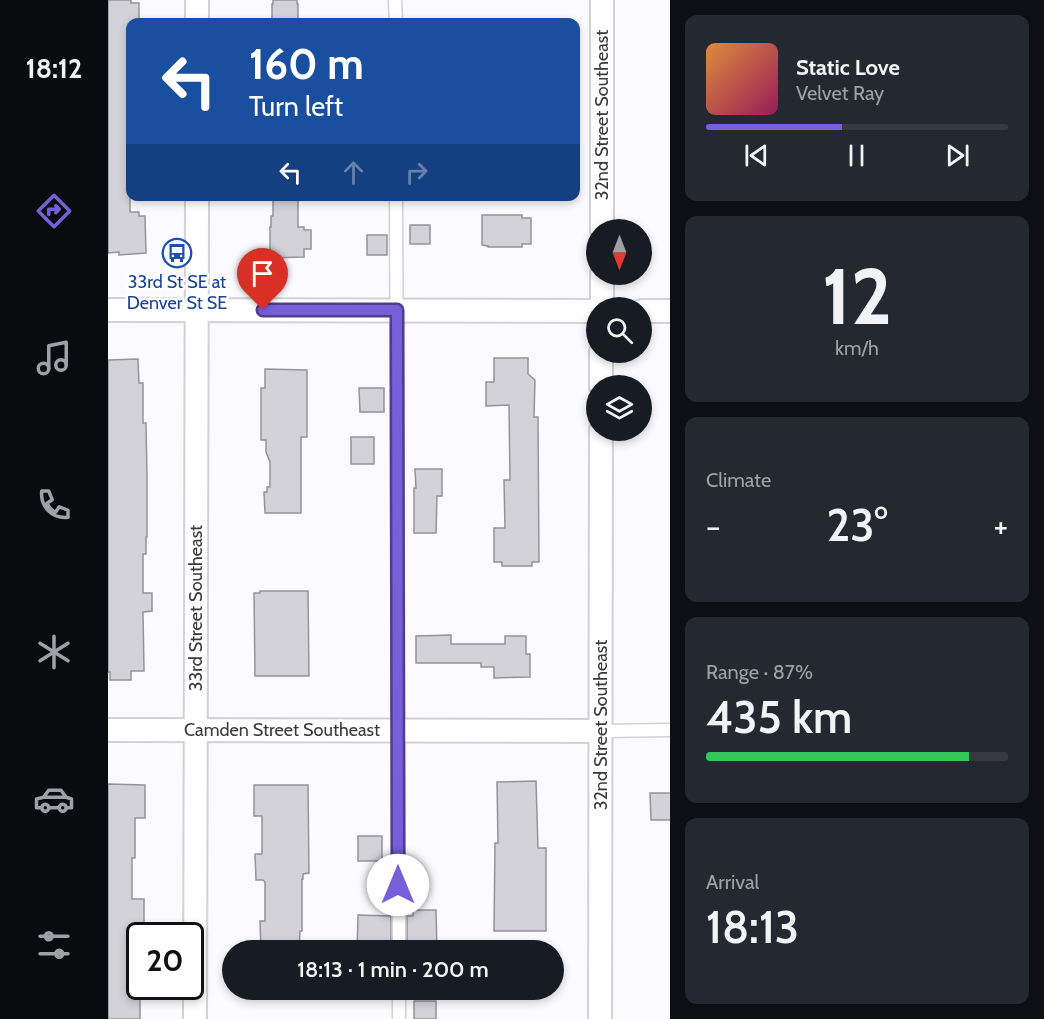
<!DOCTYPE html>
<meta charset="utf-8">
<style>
body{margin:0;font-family:Cabin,sans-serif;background:#242831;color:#f1f3f6;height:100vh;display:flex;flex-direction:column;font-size:22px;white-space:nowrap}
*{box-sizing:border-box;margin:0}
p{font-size:20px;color:#9ea1a6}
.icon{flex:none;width:33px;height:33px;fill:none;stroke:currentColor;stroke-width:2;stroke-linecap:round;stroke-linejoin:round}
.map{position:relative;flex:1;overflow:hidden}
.sheet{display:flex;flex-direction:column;gap:15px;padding:15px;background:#0d0f14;width:374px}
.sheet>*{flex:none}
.banner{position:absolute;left:18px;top:18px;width:454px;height:183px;border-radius:12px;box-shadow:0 3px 9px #0003;background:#1a4fa0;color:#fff;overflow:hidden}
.needle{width:39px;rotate:180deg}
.buttons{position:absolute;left:478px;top:219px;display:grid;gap:12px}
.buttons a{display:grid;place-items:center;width:66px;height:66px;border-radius:50%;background:#171b24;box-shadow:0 3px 9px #0003;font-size:30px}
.speed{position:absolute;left:18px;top:922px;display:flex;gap:12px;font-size:30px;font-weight:700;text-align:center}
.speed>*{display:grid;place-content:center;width:78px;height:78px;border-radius:50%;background:#171b24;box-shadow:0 3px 9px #0003;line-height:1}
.speed .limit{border:3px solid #111;border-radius:9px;background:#fff;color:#111}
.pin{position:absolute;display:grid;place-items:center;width:51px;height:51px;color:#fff;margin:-62px -26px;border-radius:50% 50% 50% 0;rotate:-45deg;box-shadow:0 0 6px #0007}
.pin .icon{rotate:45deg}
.me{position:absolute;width:66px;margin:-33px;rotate:0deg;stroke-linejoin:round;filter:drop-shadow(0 0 4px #0008)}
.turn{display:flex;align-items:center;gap:21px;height:126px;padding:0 24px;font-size:27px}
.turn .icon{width:78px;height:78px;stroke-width:2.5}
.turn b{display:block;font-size:42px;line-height:51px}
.lanes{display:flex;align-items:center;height:57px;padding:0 24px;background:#0003;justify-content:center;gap:30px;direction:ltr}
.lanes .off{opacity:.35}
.big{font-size:45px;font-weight:600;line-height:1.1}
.sheet .widget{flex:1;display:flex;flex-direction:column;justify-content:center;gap:9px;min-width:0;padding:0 21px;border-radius:12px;background:#242831}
.sheet .dial{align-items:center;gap:0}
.dial b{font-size:78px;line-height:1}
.song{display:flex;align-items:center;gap:18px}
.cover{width:72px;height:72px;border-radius:9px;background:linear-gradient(135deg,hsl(30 70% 55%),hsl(330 70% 35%))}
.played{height:6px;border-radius:3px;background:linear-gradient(90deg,#775fda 45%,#363941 45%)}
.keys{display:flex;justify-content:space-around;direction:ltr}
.heat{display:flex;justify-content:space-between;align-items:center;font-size:33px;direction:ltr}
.charge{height:9px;border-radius:4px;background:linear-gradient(90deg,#34c759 87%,#363941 0)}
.trip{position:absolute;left:114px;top:940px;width:342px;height:60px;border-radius:30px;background:#171b24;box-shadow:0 3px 9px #0003;font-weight:600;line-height:60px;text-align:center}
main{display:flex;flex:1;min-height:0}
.tabs{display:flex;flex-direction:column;width:108px;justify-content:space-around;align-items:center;background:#090b0e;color:#9ea1a6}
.tabs .icon{width:42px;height:42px}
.tabs .active{color:#775fda}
.tabs b{font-size:27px;color:#f1f3f6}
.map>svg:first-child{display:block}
</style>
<main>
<nav class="tabs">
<b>18:12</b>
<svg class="icon active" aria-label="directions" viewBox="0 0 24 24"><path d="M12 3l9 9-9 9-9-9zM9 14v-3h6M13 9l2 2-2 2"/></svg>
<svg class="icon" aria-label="music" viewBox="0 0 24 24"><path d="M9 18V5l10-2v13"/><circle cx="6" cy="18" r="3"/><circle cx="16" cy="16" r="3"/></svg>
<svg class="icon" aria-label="phone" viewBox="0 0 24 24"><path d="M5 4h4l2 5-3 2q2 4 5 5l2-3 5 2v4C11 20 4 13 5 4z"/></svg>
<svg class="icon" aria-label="climate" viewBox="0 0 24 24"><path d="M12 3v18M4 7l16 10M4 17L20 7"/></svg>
<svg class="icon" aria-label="car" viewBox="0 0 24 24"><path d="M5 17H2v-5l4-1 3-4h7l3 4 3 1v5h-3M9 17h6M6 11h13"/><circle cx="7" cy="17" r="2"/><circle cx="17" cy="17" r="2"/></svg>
<svg class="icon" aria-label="filters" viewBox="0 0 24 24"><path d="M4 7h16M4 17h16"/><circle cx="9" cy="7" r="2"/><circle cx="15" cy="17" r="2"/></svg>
</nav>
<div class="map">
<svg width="563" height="1019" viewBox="0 0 563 1019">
<rect width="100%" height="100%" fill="#fbfafe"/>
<g fill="#d3d2d9" stroke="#95939a" stroke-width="1.5">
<path d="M0,0h23v3h8v19h-9v190h9v4h6l1,37 -27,2v-3l-11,1z"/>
<path d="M165,0h24v4h1v18h-26v-18h1z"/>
<path d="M165,196h25v31h6v3h7v19h-7v8l-34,1v-31h1v-11h2z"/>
<path d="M374,215h40v3h9v26h-9v3h-34v-1l-6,-1z"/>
<rect x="302" y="225" width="20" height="19"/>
<rect x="259" y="235" width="20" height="20"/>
<path d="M386,358h34v16l7,6 -1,37h4l1,145h-7v4h-30v-4h-8v-34h11l-1,-48h6l-1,-75 -23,1v-24h8z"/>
<path d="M30,359l1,24h4v40h3l1,53v61h-1v17h-3v39h9v18l-9,1 1,59h-13v9h-21v-8h-2v-312z"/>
<path d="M157,369l42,1v67h-6v76h-36l-1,-21h3v-5h3v-25l-4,-10v-12h-5v-52h4z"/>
<path d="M251,388h25v24h-24z"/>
<rect x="243" y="437" width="23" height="27"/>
<path d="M307,469h27v27h-5l-1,37h-22v-45h2z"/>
<path d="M152,591h48l1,85h-54l-1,-83h6z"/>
<path d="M343,635v9h54v-8h21v18h4v23l-36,1v-11h-13v-4h-65v-27z"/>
<path d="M428,781l2,67h8v83h-52l1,-88h3l-1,-61z"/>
<path d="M0,784l37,1v33h-10v40h-3v41h12v32l-4,-1v89h-32z"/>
<path d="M146,785h54l1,88 -6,1v5h-1v52h-2l-1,20h-38l-1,-30h5v-39l-2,-2h-7l-1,-26h7v-38h-8z"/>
<path d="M542,793h21v27h-20z"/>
<rect x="250" y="836" width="24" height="25"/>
<path d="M305,910h23l1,41h-30v-35h6z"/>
<path d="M250,915l33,1v35h-34z"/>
<rect x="306" y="1001" width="22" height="18"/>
</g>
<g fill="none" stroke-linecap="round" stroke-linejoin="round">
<g stroke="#d2d1d8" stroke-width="15">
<g id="service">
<path d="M287,0l1,22"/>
<path d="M288,196l3,755"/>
<path d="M493,731l70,-1"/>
<path d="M291,990v29"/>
</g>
</g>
<g stroke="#d2d1d8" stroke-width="26">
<g id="minor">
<path d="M89,22v-22"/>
<path d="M494,230v-230"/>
<path d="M494,308v-34"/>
<path d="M0,310l489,1"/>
<path d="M534,311h29"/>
<path d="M493,386v-34"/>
<path d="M0,730l493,1"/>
<path d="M87,1019l2,-823"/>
<path d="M492,1019l1,-589"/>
</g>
</g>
<use href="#service" stroke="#fff" stroke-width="12"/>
<use href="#minor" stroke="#fff" stroke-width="22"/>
</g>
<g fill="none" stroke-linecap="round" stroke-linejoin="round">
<g stroke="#4d3e8e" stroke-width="15">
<path id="route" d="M155,310h134l1,575"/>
</g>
<use href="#route" stroke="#775fda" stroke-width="10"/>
</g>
<defs>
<g id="bus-ring" transform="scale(1.5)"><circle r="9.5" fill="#fff" stroke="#1a4fb4" stroke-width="1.5"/><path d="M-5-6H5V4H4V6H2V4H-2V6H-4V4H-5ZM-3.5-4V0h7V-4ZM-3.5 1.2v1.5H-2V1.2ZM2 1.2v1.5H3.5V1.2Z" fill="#1a4fb4"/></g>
</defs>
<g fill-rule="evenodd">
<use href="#bus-ring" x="69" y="253"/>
</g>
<g text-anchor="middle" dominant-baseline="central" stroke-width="5" stroke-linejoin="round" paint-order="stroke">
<g font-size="18" fill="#3a393c" stroke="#fff">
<text transform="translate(494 115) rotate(-90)">32nd Street Southeast</text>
<text transform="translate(88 608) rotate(-90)">33rd Street Southeast</text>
<text transform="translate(493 725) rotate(-90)">32nd Street Southeast</text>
<text x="174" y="730">Camden Street Southeast</text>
</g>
<g font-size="18" fill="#164399" stroke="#fff">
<text x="69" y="282">33rd St SE at<tspan x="69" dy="21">Denver St SE</tspan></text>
</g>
</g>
</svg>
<div class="buttons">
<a><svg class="needle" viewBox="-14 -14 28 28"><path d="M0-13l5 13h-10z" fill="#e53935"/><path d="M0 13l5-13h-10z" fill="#9ea1a6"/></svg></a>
<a><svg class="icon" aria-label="search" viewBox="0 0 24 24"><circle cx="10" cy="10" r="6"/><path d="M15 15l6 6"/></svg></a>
<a><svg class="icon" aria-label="layers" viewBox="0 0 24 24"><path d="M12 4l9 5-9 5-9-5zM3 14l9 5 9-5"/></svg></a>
</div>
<div class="speed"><div class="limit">20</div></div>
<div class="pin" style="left:155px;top:310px;background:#d93025"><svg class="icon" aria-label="arrive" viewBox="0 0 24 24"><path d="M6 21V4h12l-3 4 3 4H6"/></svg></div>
<svg class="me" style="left:290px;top:885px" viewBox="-20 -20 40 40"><circle r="19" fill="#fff"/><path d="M0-13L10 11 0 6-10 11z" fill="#775fda"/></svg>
<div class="trip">18:13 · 1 min · 200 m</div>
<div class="banner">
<div class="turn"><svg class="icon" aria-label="left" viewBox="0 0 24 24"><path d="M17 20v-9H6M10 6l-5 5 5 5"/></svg><div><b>160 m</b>Turn left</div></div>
<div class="lanes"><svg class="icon" aria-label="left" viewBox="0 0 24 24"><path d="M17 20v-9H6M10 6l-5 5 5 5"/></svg><svg class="icon off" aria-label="ahead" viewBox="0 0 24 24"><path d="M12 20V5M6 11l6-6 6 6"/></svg><svg class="icon off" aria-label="right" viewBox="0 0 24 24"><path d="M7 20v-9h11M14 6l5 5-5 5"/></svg></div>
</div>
</div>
<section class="sheet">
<div class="widget">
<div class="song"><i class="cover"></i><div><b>Static Love</b><p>Velvet Ray</p></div></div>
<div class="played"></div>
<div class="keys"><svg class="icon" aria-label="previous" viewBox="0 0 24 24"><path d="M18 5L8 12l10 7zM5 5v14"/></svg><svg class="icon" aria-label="pause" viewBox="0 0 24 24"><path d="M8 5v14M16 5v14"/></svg><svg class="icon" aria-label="next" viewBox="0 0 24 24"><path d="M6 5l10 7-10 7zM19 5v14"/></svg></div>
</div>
<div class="widget dial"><b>12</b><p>km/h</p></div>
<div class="widget"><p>Climate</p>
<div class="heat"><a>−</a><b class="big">23°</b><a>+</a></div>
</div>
<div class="widget"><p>Range · 87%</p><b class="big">435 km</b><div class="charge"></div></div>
<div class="widget"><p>Arrival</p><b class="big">18:13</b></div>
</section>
</main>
